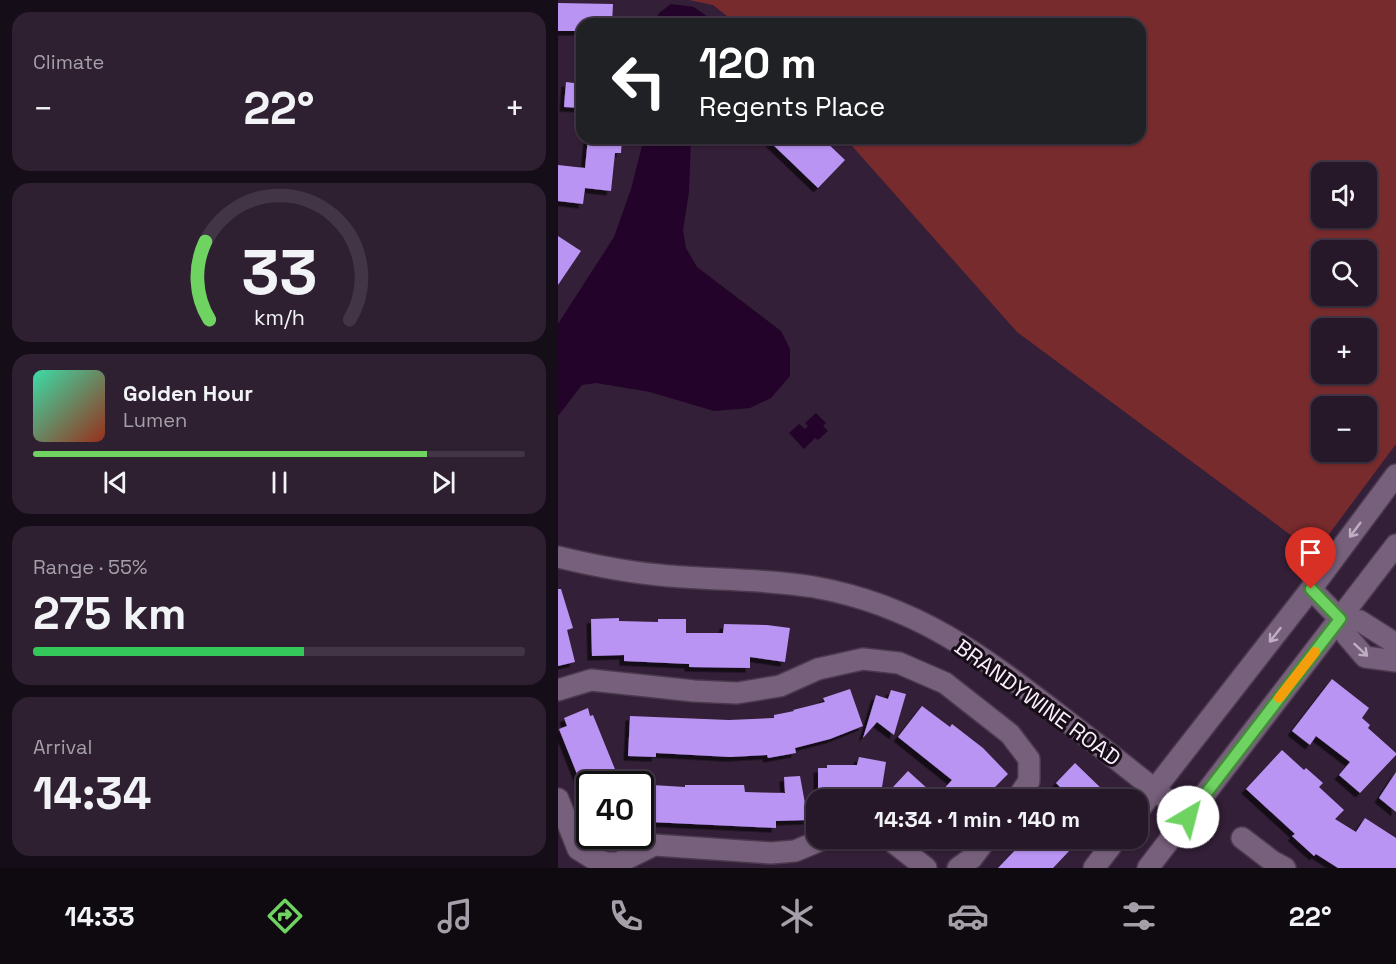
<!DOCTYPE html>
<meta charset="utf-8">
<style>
body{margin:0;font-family:"Space Grotesk",sans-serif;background:#2e2031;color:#f1f3f6;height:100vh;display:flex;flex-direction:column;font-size:22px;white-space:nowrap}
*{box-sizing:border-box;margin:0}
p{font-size:20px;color:#a49fa8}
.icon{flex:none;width:33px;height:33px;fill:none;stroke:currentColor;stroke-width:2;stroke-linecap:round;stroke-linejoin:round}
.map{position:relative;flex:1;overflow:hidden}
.side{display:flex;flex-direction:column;gap:12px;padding:12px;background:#150d17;width:558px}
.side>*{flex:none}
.top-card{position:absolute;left:18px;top:18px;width:570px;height:126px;border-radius:18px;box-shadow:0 2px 4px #0004,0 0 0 2px #423646;background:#202124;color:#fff;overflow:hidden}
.controls{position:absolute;left:753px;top:162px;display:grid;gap:12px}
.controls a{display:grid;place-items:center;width:66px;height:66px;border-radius:12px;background:#261729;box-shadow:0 2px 4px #0004,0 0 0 2px #423646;font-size:30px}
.speed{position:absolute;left:18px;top:771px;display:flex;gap:12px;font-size:30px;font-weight:700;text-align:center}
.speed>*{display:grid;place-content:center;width:78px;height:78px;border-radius:50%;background:#261729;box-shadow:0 2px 4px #0004,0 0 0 2px #423646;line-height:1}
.speed .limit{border:3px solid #111;border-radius:9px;background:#fff;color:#111}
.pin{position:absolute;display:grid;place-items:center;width:51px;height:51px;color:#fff;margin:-62px -26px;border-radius:50% 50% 50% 0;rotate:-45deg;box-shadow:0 0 6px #0007}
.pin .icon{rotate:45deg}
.me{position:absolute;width:66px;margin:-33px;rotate:37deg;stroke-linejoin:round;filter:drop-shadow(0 0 4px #0008)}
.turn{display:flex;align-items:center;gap:21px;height:126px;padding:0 24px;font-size:27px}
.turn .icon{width:78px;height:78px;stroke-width:2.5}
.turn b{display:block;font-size:42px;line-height:51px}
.big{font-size:45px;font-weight:600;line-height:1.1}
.side .widget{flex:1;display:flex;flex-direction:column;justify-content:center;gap:9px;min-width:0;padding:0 21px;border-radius:18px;background:#2e2031}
.side .dial{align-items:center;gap:0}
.dial svg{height:156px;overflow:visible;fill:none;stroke:#423646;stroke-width:7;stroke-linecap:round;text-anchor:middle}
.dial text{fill:#f1f3f6;stroke:none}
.song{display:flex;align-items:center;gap:18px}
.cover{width:72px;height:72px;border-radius:9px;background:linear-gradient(135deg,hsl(160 70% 55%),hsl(10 70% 35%))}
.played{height:6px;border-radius:3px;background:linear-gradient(90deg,#6ed361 80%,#423646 80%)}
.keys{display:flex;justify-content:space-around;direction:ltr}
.heat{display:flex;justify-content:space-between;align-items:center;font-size:33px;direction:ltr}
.charge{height:9px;border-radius:4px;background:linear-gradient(90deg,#34c759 55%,#423646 0)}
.trip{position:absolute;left:248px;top:789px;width:342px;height:60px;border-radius:18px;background:#261729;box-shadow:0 2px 4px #0004,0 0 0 2px #423646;font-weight:600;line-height:60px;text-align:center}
.menu{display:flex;height:96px;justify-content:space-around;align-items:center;background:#0f0910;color:#a49fa8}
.menu .icon{width:42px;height:42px}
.menu .active{color:#6ed361}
.menu b{font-size:27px;color:#f1f3f6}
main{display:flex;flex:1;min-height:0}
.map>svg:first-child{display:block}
</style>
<main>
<section class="side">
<div class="widget"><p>Climate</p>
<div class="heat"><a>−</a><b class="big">22°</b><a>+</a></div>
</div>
<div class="widget dial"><svg viewBox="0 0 100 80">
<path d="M14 69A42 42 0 1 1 86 69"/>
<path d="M14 69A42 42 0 0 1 12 29" stroke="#6ed361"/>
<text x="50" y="56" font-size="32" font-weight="700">33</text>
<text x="50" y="72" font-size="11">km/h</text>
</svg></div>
<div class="widget">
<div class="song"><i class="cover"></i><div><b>Golden Hour</b><p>Lumen</p></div></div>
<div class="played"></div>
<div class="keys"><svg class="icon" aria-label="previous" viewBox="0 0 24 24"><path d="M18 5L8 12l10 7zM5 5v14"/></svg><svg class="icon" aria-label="pause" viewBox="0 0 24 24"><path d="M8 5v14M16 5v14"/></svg><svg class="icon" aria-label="next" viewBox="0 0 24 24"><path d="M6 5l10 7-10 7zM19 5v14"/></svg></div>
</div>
<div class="widget"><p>Range · 55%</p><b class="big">275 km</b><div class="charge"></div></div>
<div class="widget"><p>Arrival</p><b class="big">14:34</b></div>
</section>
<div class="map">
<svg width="838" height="868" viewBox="0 0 838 868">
<defs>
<filter id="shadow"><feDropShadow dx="-4.5" dy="4.5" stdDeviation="0" flood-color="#0009"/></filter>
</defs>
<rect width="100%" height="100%" fill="#331f37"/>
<path fill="#782b2d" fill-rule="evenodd" d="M131,0h707v444l-81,109 -298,-221 -172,-194h295v-114h-403l-24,-19zM764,172h44v46h-44zM764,250h44v46h-44zM764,328h44v46h-44zM764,406h44v46h-44z"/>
<g fill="#24032a">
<path d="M113,4l23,3 14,10v7h-53l4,-11z"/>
<path d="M86,138h47l-2,54 -6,38 3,18 11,19 84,64 9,18v27l-19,22 -21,10 -36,3 -64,-19 -54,-9 -14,2 -24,31v-92l56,-87 17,-48z"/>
<path d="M258,413l10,10 -3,3 5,5 -10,9 -3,-2 -11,11 -15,-16 10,-9 6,5 3,-3 -3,-3z"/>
</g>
<g fill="#b994f2" filter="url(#shadow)">
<path d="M0,3l55,1 -1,20h-30v7h-24z"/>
<path d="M8,82l16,2v24l-18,-1z"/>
<path d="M30,138h34l-1,15h-6l-4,38 -26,-3 -2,16 -25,-3v-36l27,3z"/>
<path d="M208,138h56l23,22 -27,28z"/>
<path d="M0,236l23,15 -23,34z"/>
<path d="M0,589h3l12,39 -6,2 8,32 -17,4z"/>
<path d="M61,618v3l39,1v-3h28v14h37l1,-9 43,1 23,3 -5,34 -35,-5v11l-61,-1v-3l-65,-3v-6l-32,1 -1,-37z"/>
<path d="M774,679l37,29 -7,10 8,7 -2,3 28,25v2l-36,38 -21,-18 11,-13 -34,-26 -6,9 -18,-14z"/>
<path d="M292,689l13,37 -33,13 -35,9 1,5 -28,5 -1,-3 -37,2 -74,-4v4l-28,-1 2,-40 99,4 45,-2v-3l20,-4 -1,-1 32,-8 -2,-4z"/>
<path d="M333,690l15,4 -12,41 -17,-13 -14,16 13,-43 12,4z"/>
<path d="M364,706l28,21 2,-3 31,24 25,26 -26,26h-31l-9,-9 10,-11 -54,-43z"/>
<path d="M30,708l2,8 3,-1 28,69h-40l-22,-55 8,-3 -3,-8z"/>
<path d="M724,750l22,20 2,-2 17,15 -4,4 25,23 -9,9 21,13 9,-14 31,20v30h-58l-22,-14 -2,2 -22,-20 3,-2 -49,-45z"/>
<path d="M301,757l27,5 -6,38h-62v-32h9v-3h30z"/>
<path d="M517,763l29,28 -8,9h-44l10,-11 -6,-6z"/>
<path d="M350,771l21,19 -9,10h-39z"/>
<path d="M838,772v40l-17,-14z"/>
<path d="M242,776l8,44 -32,1v7l-126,-6 2,-37 33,2v-2h59l1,7 40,1 -1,-16z"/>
<path d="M469,838h33l11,11 -18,19h-55z"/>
</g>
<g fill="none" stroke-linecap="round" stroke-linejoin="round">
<g stroke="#4b3a4f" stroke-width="24">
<g id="minor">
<path d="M0,557c37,9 73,16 111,19 48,4 97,3 145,11 106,19 171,71 253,134 41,32 82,62 120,96"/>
<path d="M753,589l29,30 7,17 18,21 31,4"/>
<path d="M782,619l20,2 36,23"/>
<path d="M0,690l33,-10 103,11 43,2 43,-7 38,-17 45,-10 36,4 46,20 65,51 19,25v22l-13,19"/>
<path d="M0,799l20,50 16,10 13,4h11l36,-18 117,8 24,-2 31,-13"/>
<path d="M579,812l174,-223 85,-114"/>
<path d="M330,838l38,30"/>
<path d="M684,838l30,23 13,7"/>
<path d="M400,868l14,-10 15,-20"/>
<path d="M536,868l23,-30"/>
<path d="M590,868l248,-323"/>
</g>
</g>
<use href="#minor" stroke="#77607b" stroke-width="21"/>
</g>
<defs><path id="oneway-shaft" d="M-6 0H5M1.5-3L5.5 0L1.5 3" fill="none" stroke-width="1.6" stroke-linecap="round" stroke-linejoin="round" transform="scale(1.5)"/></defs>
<g stroke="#bfaec2">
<use href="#oneway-shaft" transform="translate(797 530) rotate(127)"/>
<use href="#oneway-shaft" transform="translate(717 635) rotate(128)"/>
<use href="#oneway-shaft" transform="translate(803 650) rotate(43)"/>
</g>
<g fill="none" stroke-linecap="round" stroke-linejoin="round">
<g stroke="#48893f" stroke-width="15">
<path id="route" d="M630,817l152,-198 -29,-30"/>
</g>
<use href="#route" stroke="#6ed361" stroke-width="10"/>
<path stroke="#f59e0b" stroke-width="10" d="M721,698l36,-46"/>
</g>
<g text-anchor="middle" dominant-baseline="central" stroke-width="6" stroke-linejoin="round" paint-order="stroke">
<g font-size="22" fill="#faedfd" stroke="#160d17">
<text transform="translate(480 702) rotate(36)">BRANDYWINE ROAD</text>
</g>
</g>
</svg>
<div class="controls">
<a><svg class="icon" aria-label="sound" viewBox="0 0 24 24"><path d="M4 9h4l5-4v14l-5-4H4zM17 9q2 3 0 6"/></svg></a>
<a><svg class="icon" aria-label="search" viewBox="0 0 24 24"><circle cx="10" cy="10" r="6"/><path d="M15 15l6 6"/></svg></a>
<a>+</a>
<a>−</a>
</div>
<div class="speed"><div class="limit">40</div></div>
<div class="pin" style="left:753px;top:589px;background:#d93025"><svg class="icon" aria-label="arrive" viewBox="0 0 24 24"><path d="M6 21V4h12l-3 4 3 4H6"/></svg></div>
<svg class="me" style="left:630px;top:817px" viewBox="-20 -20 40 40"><circle r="19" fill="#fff"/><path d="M0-13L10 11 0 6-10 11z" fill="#6ed361"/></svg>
<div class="trip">14:34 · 1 min · 140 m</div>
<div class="top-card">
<div class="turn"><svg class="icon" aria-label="left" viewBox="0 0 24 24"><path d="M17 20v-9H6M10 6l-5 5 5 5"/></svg><div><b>120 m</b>Regents Place</div></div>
</div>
</div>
</main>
<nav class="menu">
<b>14:33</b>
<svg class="icon active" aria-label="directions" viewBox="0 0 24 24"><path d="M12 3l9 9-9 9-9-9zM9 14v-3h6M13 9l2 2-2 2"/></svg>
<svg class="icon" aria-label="music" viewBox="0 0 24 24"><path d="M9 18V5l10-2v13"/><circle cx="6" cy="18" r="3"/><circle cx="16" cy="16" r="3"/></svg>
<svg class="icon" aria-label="phone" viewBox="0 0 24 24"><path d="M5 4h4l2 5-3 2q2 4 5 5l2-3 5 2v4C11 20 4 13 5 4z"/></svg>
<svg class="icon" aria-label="climate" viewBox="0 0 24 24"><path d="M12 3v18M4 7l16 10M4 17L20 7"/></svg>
<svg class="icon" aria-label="car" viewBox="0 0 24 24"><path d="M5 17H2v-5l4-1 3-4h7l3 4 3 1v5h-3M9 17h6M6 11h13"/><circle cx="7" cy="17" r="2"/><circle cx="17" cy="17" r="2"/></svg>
<svg class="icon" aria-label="filters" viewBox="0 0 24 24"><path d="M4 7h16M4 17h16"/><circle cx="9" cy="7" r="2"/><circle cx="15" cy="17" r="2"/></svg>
<b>22°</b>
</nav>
